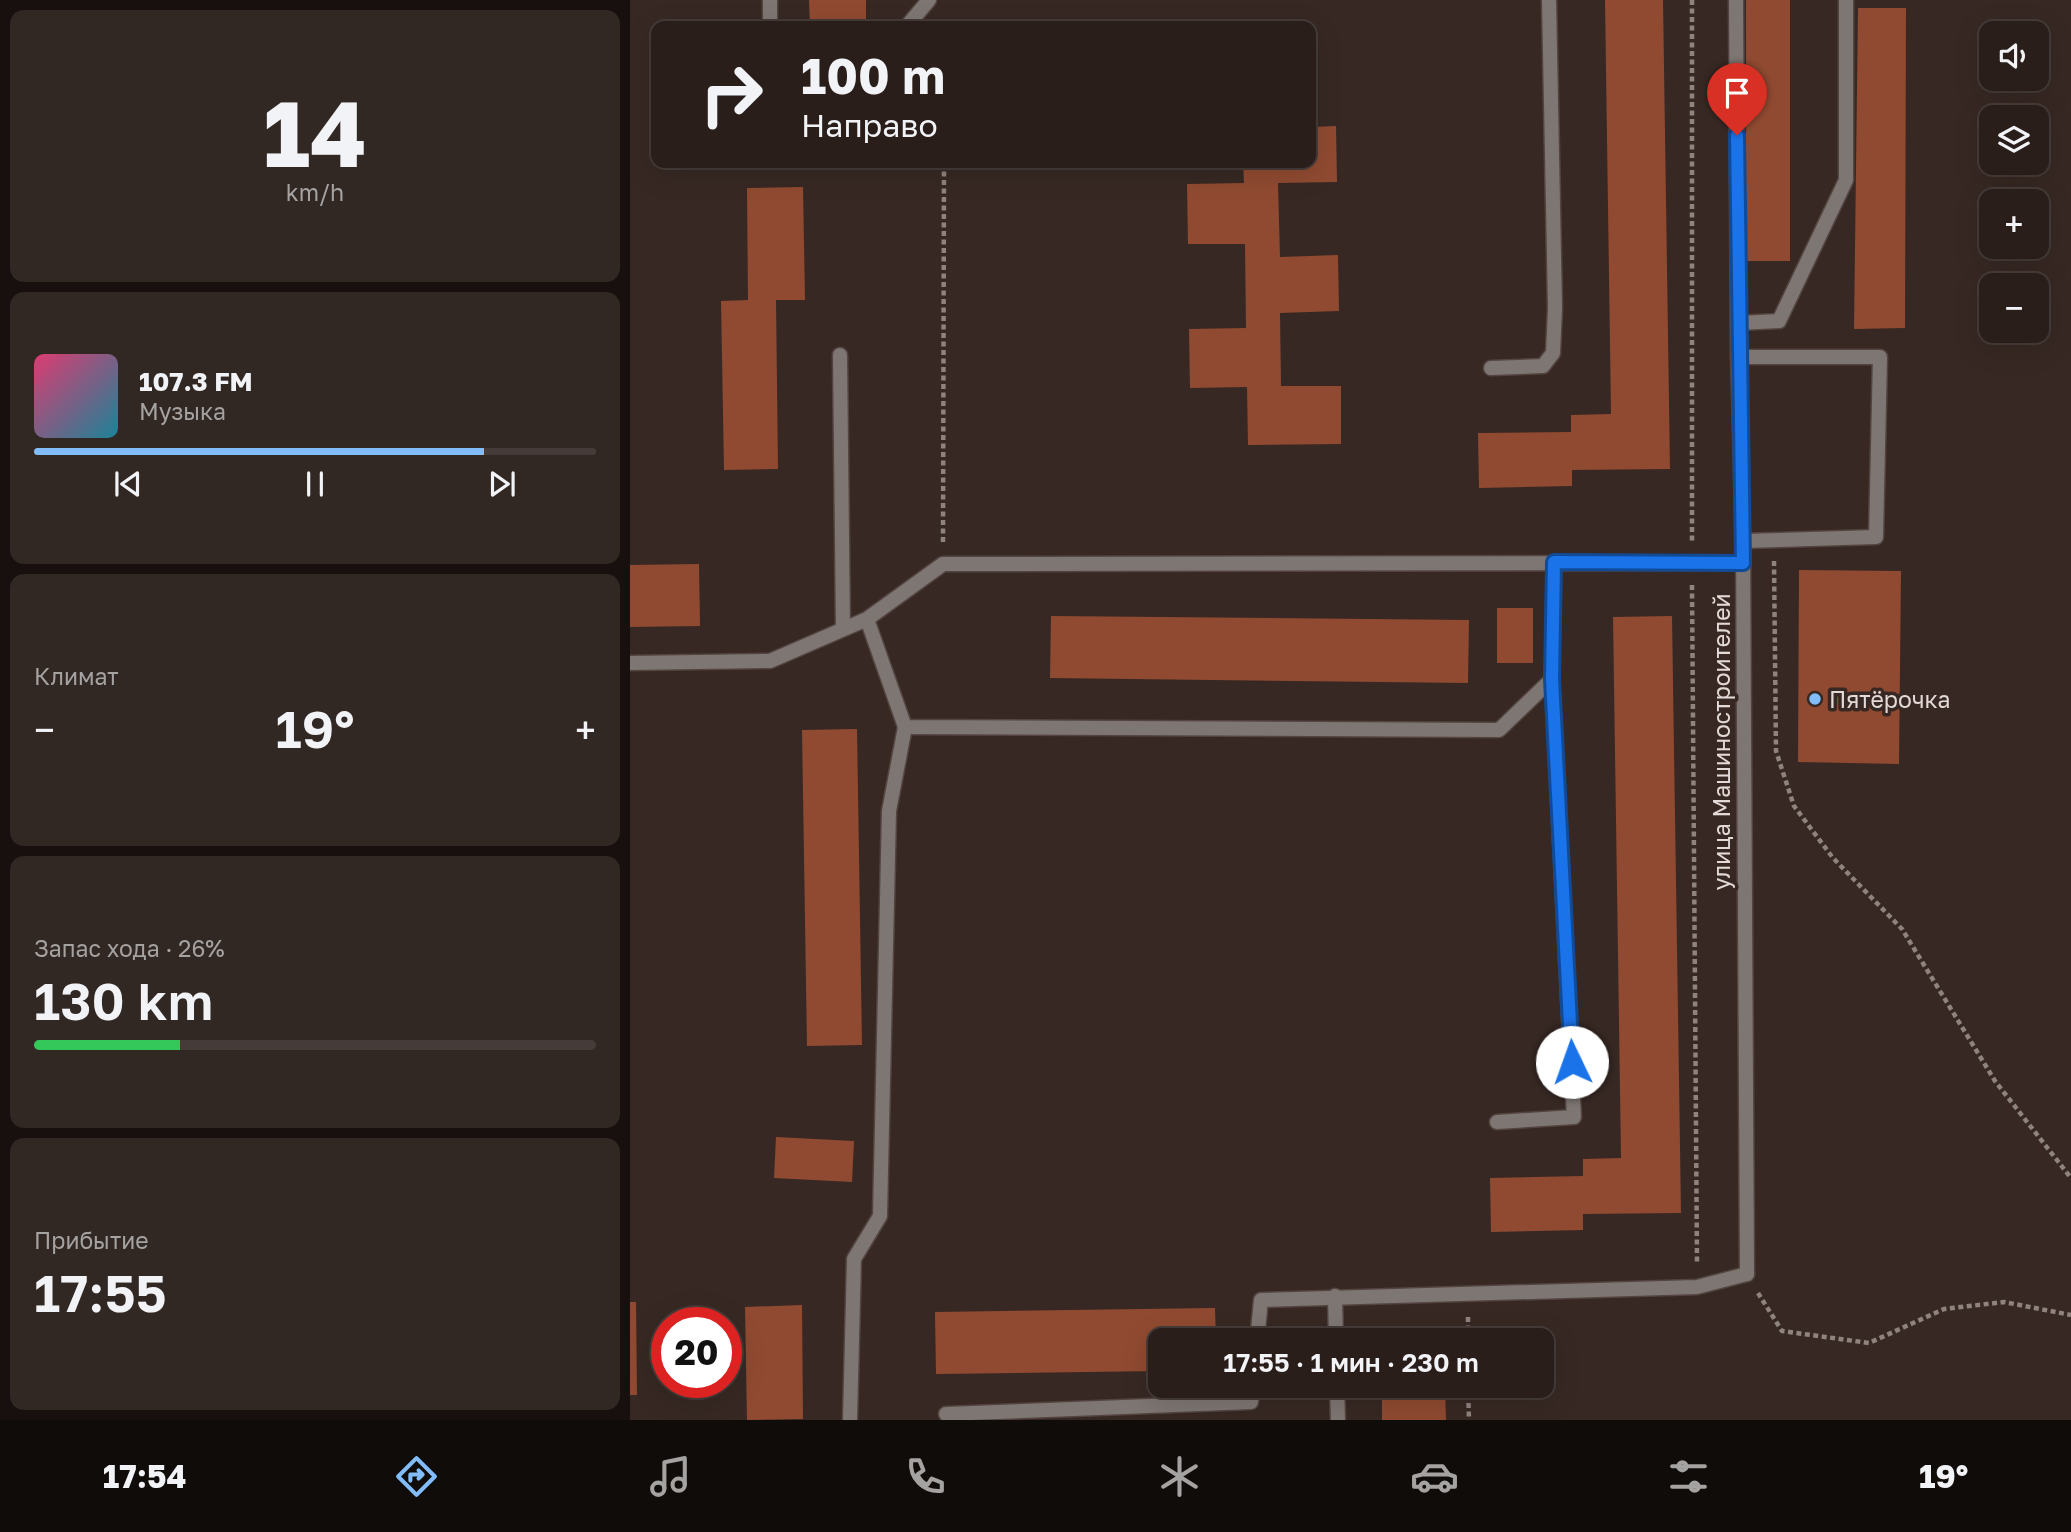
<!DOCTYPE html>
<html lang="ru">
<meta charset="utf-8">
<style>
body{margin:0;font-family:"Golos Text",sans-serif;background:#312723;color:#f1f3f6;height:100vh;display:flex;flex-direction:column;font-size:26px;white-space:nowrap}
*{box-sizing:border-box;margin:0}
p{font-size:23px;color:#a5a2a2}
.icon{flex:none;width:38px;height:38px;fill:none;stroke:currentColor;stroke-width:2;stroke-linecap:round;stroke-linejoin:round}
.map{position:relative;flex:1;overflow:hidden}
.sheet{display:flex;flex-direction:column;gap:10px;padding:10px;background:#17100e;width:630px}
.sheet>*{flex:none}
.guide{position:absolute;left:21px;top:21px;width:665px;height:147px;border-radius:14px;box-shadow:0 7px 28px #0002,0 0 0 2px #453c39;background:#291e1a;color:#f1f3f6;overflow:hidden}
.tools{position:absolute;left:1349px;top:21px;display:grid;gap:14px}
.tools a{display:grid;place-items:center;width:70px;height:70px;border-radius:14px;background:#291e1a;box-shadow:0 7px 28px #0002,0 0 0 2px #453c39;font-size:35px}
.speed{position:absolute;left:21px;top:1307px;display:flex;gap:14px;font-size:35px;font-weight:700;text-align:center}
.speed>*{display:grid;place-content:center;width:91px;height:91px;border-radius:50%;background:#291e1a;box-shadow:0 7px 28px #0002,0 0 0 2px #453c39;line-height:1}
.speed .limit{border:10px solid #d22;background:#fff;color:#111}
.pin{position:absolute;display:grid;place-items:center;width:60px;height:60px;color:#fff;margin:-72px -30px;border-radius:50% 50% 50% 0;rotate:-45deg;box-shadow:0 0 7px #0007}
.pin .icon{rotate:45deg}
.me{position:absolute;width:77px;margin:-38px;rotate:357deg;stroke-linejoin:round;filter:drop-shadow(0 0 5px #0008)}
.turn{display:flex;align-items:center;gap:24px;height:147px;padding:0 35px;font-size:32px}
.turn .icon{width:91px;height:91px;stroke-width:2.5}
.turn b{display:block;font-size:49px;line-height:60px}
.big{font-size:52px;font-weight:600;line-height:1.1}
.sheet .card{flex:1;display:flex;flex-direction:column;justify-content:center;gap:10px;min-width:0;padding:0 24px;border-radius:14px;background:#312723}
.sheet .dial{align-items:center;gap:0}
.dial b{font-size:91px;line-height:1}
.song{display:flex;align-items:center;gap:21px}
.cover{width:84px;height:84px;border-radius:10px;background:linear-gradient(135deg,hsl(340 70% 55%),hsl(190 70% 35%))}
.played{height:7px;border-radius:4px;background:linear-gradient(90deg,#81bdfa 80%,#453c39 80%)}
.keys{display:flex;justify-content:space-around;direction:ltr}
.heat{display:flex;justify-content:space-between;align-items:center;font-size:38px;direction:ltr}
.charge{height:10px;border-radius:5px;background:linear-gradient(90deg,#34c759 26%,#453c39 0)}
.trip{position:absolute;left:518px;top:1328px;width:406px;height:70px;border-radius:14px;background:#291e1a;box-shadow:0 7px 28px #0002,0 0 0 2px #453c39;font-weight:600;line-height:70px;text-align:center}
.dock{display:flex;height:112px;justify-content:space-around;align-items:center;background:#100c0a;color:#a5a2a2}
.dock .icon{width:49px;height:49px}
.dock .current{color:#81bdfa}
.dock b{font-size:32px;color:#f1f3f6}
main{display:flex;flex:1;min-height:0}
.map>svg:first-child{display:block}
</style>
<main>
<section class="sheet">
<div class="card dial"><b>14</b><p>km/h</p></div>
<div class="card">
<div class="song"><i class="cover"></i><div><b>107.3 FM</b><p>Музыка</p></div></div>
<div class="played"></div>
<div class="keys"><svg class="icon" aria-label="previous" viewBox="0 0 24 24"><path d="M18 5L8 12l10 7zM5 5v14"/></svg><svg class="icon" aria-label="pause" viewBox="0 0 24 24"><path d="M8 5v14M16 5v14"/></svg><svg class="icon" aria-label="next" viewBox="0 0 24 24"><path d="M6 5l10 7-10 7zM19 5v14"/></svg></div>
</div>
<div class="card"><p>Климат</p>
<div class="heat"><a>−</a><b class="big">19°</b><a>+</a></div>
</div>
<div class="card"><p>Запас хода · 26%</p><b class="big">130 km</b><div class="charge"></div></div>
<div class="card"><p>Прибытие</p><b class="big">17:55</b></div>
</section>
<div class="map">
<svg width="1441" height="1420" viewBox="0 0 1441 1420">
<rect width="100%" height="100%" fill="#372823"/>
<g fill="#904a31">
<path d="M179,0h57v26h-56z"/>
<path d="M975,0h58l7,469 -98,1v16l-93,2 -1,-55 93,-1v-17l40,-1z"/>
<rect x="1116" y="0" width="44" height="261"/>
<path d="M1228,8h48l-1,320 -51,1z"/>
<path d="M706,126l1,56 -59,1 2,74 58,-2 1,56 -59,2 1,73h60v58l-93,1 -1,-58 -57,1 -1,-59 57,-1 -1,-84h-57l-1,-60 57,-1 -1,-20h68v-36z"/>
<path d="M173,187l2,113h-29l2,169 -54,1 -3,-169 27,-1 -1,-112z"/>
<path d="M69,564l1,62 -70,1v-62z"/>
<path d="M1169,570l102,1 -2,193 -101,-2z"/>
<rect x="867" y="608" width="36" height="55"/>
<path d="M421,616l418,4 -1,63 -418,-5z"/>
<path d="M1042,616l9,597 -98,1v16l-92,2 -1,-54 93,-2v-17l38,-1 -8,-541z"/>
<path d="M227,729l5,316 -55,1 -5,-316z"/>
<path d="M146,1137l78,4 -2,41 -78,-4z"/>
<path d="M0,1302h6l1,93h-7z"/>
<path d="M172,1305l1,114 -56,1 -2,-113z"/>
<path d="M585,1308l1,32h-56v31l-224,3 -1,-62z"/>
<path d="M752,1386h63l1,34h-64z"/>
</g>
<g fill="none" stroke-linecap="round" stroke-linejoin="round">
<g stroke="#534440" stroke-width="17">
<g id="lane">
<path d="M140,0v26"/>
<path d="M277,26l22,-26"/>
<path d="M1108,323l41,-2 67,-141v-180"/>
<path d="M210,355l3,274"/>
<path d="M1108,357h142l-4,180 -133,4"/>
<path d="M861,368l52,-2 10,-13 2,-45 -6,-308"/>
<path d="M237,619l38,108 594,3 53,-51 2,-117"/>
<path d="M0,663l140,-2 97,-42 76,-55 800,-1"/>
<path d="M867,1122l77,-5 -22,-438"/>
<path d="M705,1296l1,44"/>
<path d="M627,1340l4,-40 436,-13 50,-13"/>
<path d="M707,1386l1,34"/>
<path d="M316,1414l305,-12 2,-16"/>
<path d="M220,1420l4,-161 26,-43 9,-405 16,-84"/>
</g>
</g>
<g stroke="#534440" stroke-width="17">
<path id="street" d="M1106,0l2,357 5,184 4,733"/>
</g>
<g stroke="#8f837f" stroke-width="4.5" stroke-dasharray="5 3.5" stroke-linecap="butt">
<path d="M1062,0v542"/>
<path d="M313,542l1,-379"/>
<path d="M1144,561l2,190 18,55 39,52 69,71 93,152 76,97"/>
<path d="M1062,585l5,678"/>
<path d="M1128,1293l24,38 87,12 75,-34 60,-7 67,13"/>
<path d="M838,1317v23"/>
<path d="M838,1386l1,34"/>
</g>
<use href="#lane" stroke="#7e7673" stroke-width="14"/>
<use href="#street" stroke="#7e7673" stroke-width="14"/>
</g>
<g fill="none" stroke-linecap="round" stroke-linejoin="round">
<g stroke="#114b97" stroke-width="18">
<path id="route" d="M942,1062l-20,-383 2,-117 189,1 -6,-428"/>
</g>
<use href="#route" stroke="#1a73e8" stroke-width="12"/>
</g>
<circle fill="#81bdfa" stroke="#372823" stroke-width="2.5" cx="1185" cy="699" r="7"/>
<g text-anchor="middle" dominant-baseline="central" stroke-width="7" stroke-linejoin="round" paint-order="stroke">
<g font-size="23" fill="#e3d9d6" stroke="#372823" text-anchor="start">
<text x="1199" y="699">Пятёрочка</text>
</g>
<g font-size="23" fill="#e3d9d6" stroke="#372823">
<text transform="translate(1091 742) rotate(-90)">улица Машиностроителей</text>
</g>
</g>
</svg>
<div class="tools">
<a><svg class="icon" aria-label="sound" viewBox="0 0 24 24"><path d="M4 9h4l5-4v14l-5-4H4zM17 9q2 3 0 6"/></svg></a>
<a><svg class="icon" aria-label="layers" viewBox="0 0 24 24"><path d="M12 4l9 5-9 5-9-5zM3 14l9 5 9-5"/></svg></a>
<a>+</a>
<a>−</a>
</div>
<div class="speed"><div class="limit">20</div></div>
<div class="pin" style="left:1107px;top:135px;background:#d93025"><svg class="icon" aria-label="arrive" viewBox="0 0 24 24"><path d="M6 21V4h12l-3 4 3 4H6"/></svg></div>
<svg class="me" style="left:942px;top:1062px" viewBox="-20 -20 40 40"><circle r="19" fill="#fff"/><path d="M0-13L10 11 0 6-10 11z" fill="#1a73e8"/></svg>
<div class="trip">17:55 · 1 мин · 230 m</div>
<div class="guide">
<div class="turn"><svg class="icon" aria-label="right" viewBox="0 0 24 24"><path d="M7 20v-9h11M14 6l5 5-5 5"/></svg><div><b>100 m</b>Направо</div></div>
</div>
</div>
</main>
<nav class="dock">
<b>17:54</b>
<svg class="icon current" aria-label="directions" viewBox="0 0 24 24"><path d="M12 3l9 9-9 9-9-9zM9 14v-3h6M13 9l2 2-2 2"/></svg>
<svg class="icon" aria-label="music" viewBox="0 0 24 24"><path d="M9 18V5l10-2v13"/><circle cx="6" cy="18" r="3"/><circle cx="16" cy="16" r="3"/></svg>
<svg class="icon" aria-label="phone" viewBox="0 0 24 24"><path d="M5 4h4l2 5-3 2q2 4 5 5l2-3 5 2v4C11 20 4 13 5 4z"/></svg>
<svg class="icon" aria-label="climate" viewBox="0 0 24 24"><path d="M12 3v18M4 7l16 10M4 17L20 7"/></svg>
<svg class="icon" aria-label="car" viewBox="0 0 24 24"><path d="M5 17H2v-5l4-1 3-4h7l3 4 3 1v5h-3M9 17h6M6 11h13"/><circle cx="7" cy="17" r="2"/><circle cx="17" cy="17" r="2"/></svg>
<svg class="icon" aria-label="filters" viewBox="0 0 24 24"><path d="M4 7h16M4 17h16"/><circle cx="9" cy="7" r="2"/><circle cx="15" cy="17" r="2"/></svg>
<b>19°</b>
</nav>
